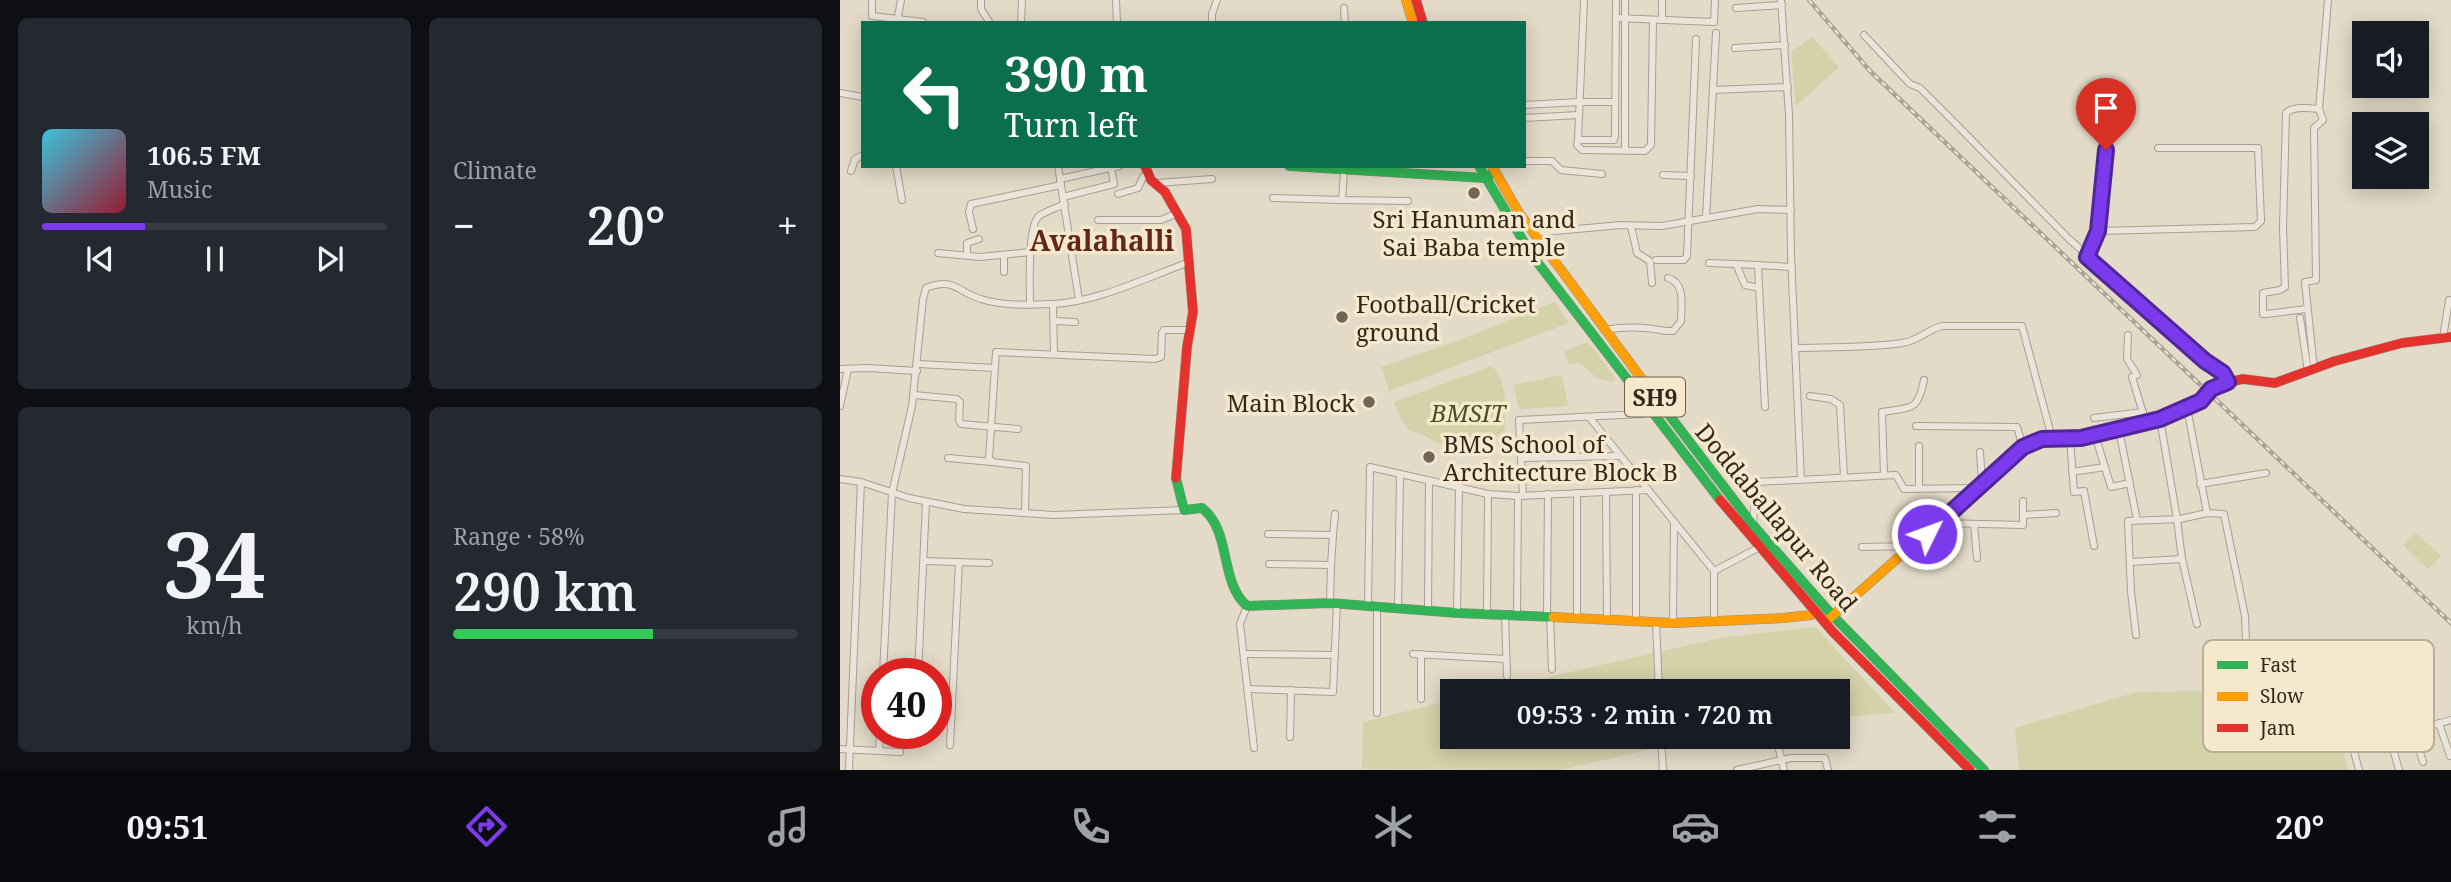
<!DOCTYPE html>
<meta charset="utf-8">
<style>
body{margin:0;font-family:"Noto Serif",serif;background:#242831;color:#f1f3f6;height:100vh;display:flex;flex-direction:column;font-size:26px;white-space:nowrap}
*{box-sizing:border-box;margin:0}
p{font-size:23px;color:#9ea1a6}
.icon{flex:none;width:38px;height:38px;fill:none;stroke:currentColor;stroke-width:2;stroke-linecap:round;stroke-linejoin:round}
.map{position:relative;flex:1;overflow:hidden}
.sheet{display:flex;flex-direction:column;gap:18px;padding:18px;background:#0d0f14;width:840px}
.sheet>*{flex:none}
.banner{position:absolute;left:21px;top:21px;width:665px;height:147px;border-radius:0px;box-shadow:0 4px 18px #0003;background:#0b6e4f;color:#fff;overflow:hidden}
.buttons{position:absolute;left:1512px;top:21px;display:grid;gap:14px}
.buttons a{display:grid;place-items:center;width:77px;height:77px;border-radius:0px;background:#171b24;box-shadow:0 4px 18px #0003;font-size:35px}
.speed{position:absolute;left:21px;top:658px;display:flex;gap:14px;font-size:35px;font-weight:700;text-align:center}
.speed>*{display:grid;place-content:center;width:91px;height:91px;border-radius:50%;background:#171b24;box-shadow:0 4px 18px #0003;line-height:1}
.speed .limit{border:10px solid #d22;background:#fff;color:#111}
.pin{position:absolute;display:grid;place-items:center;width:60px;height:60px;color:#fff;margin:-72px -30px;border-radius:50% 50% 50% 0;rotate:-45deg;box-shadow:0 0 7px #0007}
.pin .icon{rotate:45deg}
.me{position:absolute;width:77px;margin:-38px;rotate:48deg;stroke-linejoin:round;filter:drop-shadow(0 0 5px #0008)}
.turn{display:flex;align-items:center;gap:24px;height:147px;padding:0 28px;font-size:32px}
.turn .icon{width:91px;height:91px;stroke-width:2.5}
.turn b{display:block;font-size:49px;line-height:60px}
.big{font-size:52px;font-weight:600;line-height:1.1}
.sheet .tile{flex:1;display:flex;flex-direction:column;justify-content:center;gap:10px;min-width:0;padding:0 24px;border-radius:10px;background:#242831}
.sheet .dial{align-items:center;gap:0}
.dial b{font-size:91px;line-height:1}
.song{display:flex;align-items:center;gap:21px}
.cover{width:84px;height:84px;border-radius:10px;background:linear-gradient(135deg,hsl(190 70% 55%),hsl(350 70% 35%))}
.played{height:7px;border-radius:4px;background:linear-gradient(90deg,#7c3aed 30%,#363941 30%)}
.keys{display:flex;justify-content:space-around;direction:ltr}
.heat{display:flex;justify-content:space-between;align-items:center;font-size:38px;direction:ltr}
.charge{height:10px;border-radius:5px;background:linear-gradient(90deg,#34c759 58%,#363941 0)}
.sheet .tiles{flex:1;display:grid;gap:18px;grid-template-columns:repeat(2,1fr)}
.trip{position:absolute;left:600px;top:679px;width:410px;height:70px;border-radius:0px;background:#171b24;box-shadow:0 4px 18px #0003;font-weight:600;line-height:70px;text-align:center}
.menu{display:flex;height:112px;justify-content:space-around;align-items:center;background:#090b0e;color:#9ea1a6}
.menu .icon{width:49px;height:49px}
.menu .on{color:#7c3aed}
.menu b{font-size:32px;color:#f1f3f6}
main{display:flex;flex:1;min-height:0}
.map>svg:first-child{display:block}
</style>
<main>
<section class="sheet">
<div class="tiles">
<div class="tile">
<div class="song"><i class="cover"></i><div><b>106.5 FM</b><p>Music</p></div></div>
<div class="played"></div>
<div class="keys"><svg class="icon" aria-label="previous" viewBox="0 0 24 24"><path d="M18 5L8 12l10 7zM5 5v14"/></svg><svg class="icon" aria-label="pause" viewBox="0 0 24 24"><path d="M8 5v14M16 5v14"/></svg><svg class="icon" aria-label="next" viewBox="0 0 24 24"><path d="M6 5l10 7-10 7zM19 5v14"/></svg></div>
</div>
<div class="tile"><p>Climate</p>
<div class="heat"><a>−</a><b class="big">20°</b><a>+</a></div>
</div>
<div class="tile dial"><b>34</b><p>km/h</p></div>
<div class="tile"><p>Range · 58%</p><b class="big">290 km</b><div class="charge"></div></div>
</div>
</section>
<div class="map">
<svg width="1611" height="770" viewBox="0 0 1611 770">
<rect width="100%" height="100%" fill="#e3dac7"/>
<g fill="#d3d2a9">
<path d="M972,37l27,30 -43,39 -5,-54z"/>
<path d="M715,302l14,21 -180,68 -7,-24 69,-24z"/>
<path d="M748,342l28,37 -5,3 -13,-3 -18,-16 -11,1 -5,-12z"/>
<path d="M652,366c16,15 13,43 13,64l-13,10 -14,5 -16,4 -24,-5 -13,-8 -16,-6 -7,-9 -8,-19z"/>
<path d="M722,375l6,31 -49,3 -6,-24z"/>
<path d="M1575,532l26,24 -13,13 -25,-24z"/>
<path d="M975,627l80,86 -57,4v-26h-350l232,-53z"/>
<path d="M1428,690l26,29 48,27 6,24h-329l-4,-42 122,-36z"/>
<path d="M612,700v37h252l-144,33 -198,-1 1,-47z"/>
</g>
<g fill="none" stroke-linecap="round" stroke-linejoin="round">
<g stroke="#a79f91" stroke-width="8">
<g id="street">
<path d="M32,0v16l51,6"/>
<path d="M141,0v9l9,14"/>
<path d="M276,0l1,23"/>
<path d="M744,0l-6,140h36l1,-4 1,-136"/>
<path d="M941,0l8,115 2,141 10,223"/>
<path d="M504,8l1,15"/>
<path d="M896,8l46,-3"/>
<path d="M776,18l98,4 1,-22"/>
<path d="M822,20v-20"/>
<path d="M57,22l4,-22"/>
<path d="M181,23l1,-23"/>
<path d="M372,23v-9l5,-14"/>
<path d="M1024,35l46,49 10,4 29,29 119,121 137,123 18,12 6,9"/>
<path d="M895,48l50,-3"/>
<path d="M873,90l75,-3"/>
<path d="M0,93l23,4"/>
<path d="M684,105l55,-3h36"/>
<path d="M1479,109l9,-109"/>
<path d="M684,118l54,-3"/>
<path d="M738,140l-1,5 5,5 63,1 6,-6 2,-125"/>
<path d="M785,150v-150"/>
<path d="M684,161h28l9,9 41,4"/>
<path d="M56,166l6,34"/>
<path d="M218,166l21,134"/>
<path d="M504,170l-2,30 66,1"/>
<path d="M11,171l4,-12 8,-4"/>
<path d="M823,175l28,1"/>
<path d="M220,179l59,-13"/>
<path d="M317,183l55,-4"/>
<path d="M278,194l20,-6 5,-11 5,-3"/>
<path d="M223,197l51,-13 -3,-16"/>
<path d="M433,198l69,2"/>
<path d="M866,218l10,-185"/>
<path d="M258,220h63l17,-7"/>
<path d="M791,226l6,27 13,8 2,22"/>
<path d="M133,229l-4,-17 2,-8 90,-19"/>
<path d="M1258,231l157,-4 6,-6 -3,-73h-100"/>
<path d="M693,233l88,-8 41,1 96,-17 33,1"/>
<path d="M98,253l42,4 50,-5"/>
<path d="M127,254v-11l12,-4"/>
<path d="M1247,257l11,-26 8,-81 -6,-28"/>
<path d="M816,260h28l3,-4 9,-217"/>
<path d="M869,263l27,1 9,21 14,3"/>
<path d="M896,264l56,3"/>
<path d="M918,265l7,142"/>
<path d="M164,272v-17"/>
<path d="M190,304c0,-16 -3,-78 9,-88 7,-5 18,-8 26,-12"/>
<path d="M213,304l1,50"/>
<path d="M1466,309l-40,5h-3v-21l17,-3 5,-3 -2,-59 3,-115c7,-7 23,-5 33,-4l4,11 -9,8 2,152 -11,2 9,87"/>
<path d="M1460,318l8,53"/>
<path d="M214,321l21,1"/>
<path d="M764,330c13,-2 27,-3 40,-2 11,0 18,4 29,3l8,-10c0,-15 5,-38 -13,-43"/>
<path d="M1288,335l-1,24 10,16 -5,2 14,46"/>
<path d="M1603,338l6,-38"/>
<path d="M955,348c35,-1 72,0 107,-5 16,-2 25,-13 40,-17h80l30,112"/>
<path d="M78,364l77,4"/>
<path d="M0,369l28,-1 49,3"/>
<path d="M74,395l43,4 3,3 -1,18 2,4 57,5"/>
<path d="M970,396l21,3 9,6 4,72"/>
<path d="M0,406l8,-37"/>
<path d="M1347,408l20,105"/>
<path d="M749,417l125,154v51"/>
<path d="M1254,418l49,-6"/>
<path d="M1076,426l101,1 6,20"/>
<path d="M1279,430l18,90"/>
<path d="M1255,435l16,52 19,-4"/>
<path d="M1230,438l4,54 10,-1 10,55"/>
<path d="M1140,452l2,31"/>
<path d="M108,458l44,4"/>
<path d="M681,458l99,-2"/>
<path d="M1232,472l33,-5"/>
<path d="M1044,475l-2,-63c29,-5 36,0 42,-32"/>
<path d="M0,479l21,3 48,16 55,11 90,6 130,-5"/>
<path d="M1360,484l66,-11"/>
<path d="M1079,488v-42"/>
<path d="M796,490v131"/>
<path d="M766,492l1,127"/>
<path d="M737,493v125"/>
<path d="M683,496l-4,-76 123,-6"/>
<path d="M185,513l1,-47 -34,-4 -3,-4 7,-106 159,7 6,-2 1,-24 2,-3h26"/>
<path d="M1183,515l33,-2"/>
<path d="M1100,523l83,2v-24"/>
<path d="M1134,524l3,34"/>
<path d="M913,525l3,-43 140,-7 8,14 72,-1"/>
<path d="M428,534l65,1 -2,30"/>
<path d="M493,535l2,-21"/>
<path d="M1022,547l51,-1"/>
<path d="M1342,559l15,65"/>
<path d="M84,561l65,2"/>
<path d="M1291,562l51,-3 -5,-40 -17,-100"/>
<path d="M429,564l62,1 -1,38"/>
<path d="M874,571l46,-24"/>
<path d="M407,606l-7,18 14,124"/>
<path d="M528,606l2,-139 118,27 30,2 130,-6"/>
<path d="M537,607v106"/>
<path d="M558,609l2,-135"/>
<path d="M588,611l1,-130"/>
<path d="M617,613l2,-125"/>
<path d="M647,614l1,-120"/>
<path d="M665,615l2,61"/>
<path d="M677,615l1,-119"/>
<path d="M707,616l1,-122"/>
<path d="M710,616l2,53"/>
<path d="M816,622l3,69"/>
<path d="M833,623l1,-101"/>
<path d="M1296,635l-5,-43 -3,-71 52,-2 27,-6 17,1 21,102 2,50"/>
<path d="M404,654l91,1"/>
<path d="M573,654l93,5"/>
<path d="M43,674l9,-181 20,-87 11,-107 3,-11c29,-11 31,4 55,11 21,7 48,6 70,5 45,-1 96,-27 139,-42"/>
<path d="M78,674l8,-172"/>
<path d="M408,689l85,3 4,-89"/>
<path d="M581,699v-45"/>
<path d="M1599,723l11,33"/>
<path d="M1573,731l10,31"/>
<path d="M450,737l1,-47"/>
<path d="M821,737l2,33"/>
<path d="M936,737l8,33"/>
<path d="M1550,738l9,32"/>
<path d="M75,741v-8"/>
<path d="M110,745l9,-183"/>
<path d="M0,749l60,3"/>
<path d="M39,751l1,-18"/>
<path d="M9,770l12,-288"/>
<path d="M897,770l54,-12h34l3,12"/>
<path d="M1519,770l-6,-22 98,-28"/>
</g>
</g>
<g stroke="#978e81" stroke-width="10">
<g id="fast">
<path d="M449,166l196,12 5,-3"/>
<path d="M639,166l52,88 189,246"/>
<path d="M810,390l103,135 80,91 151,154"/>
<path d="M336,478l8,32 18,-2c30,23 17,74 45,98l83,-3 127,10 96,4"/>
</g>
</g>
<g stroke="#978e81" stroke-width="10">
<g id="slow">
<path d="M566,0l7,23"/>
<path d="M652,166l27,47 131,177"/>
<path d="M713,617l120,6 110,-5 28,-3 5,-4"/>
<path d="M989,619l194,-172 19,-8 39,-1 38,-9"/>
</g>
</g>
<g stroke="#978e81" stroke-width="10">
<g id="jam">
<path d="M576,0l7,23"/>
<path d="M305,166l6,14 14,12 21,37 7,83 -6,35 -11,131"/>
<path d="M1279,429l41,-10 41,-18 10,-12 18,-7 14,-3 32,4 60,-22 67,-18 49,-6"/>
<path d="M880,500l113,132 137,138"/>
</g>
</g>
<use href="#street" stroke="#eae4da" stroke-width="6"/>
<use href="#fast" stroke="#30b455" stroke-width="9"/>
<use href="#slow" stroke="#ff9f0a" stroke-width="9"/>
<use href="#jam" stroke="#e5322d" stroke-width="9"/>
<g stroke="#a9a49a" stroke-width="4.5">
<path id="rail" d="M969,0l61,71 581,552"/>
</g>
<use href="#rail" stroke="#f5e8cc" stroke-width="2" stroke-dasharray="5" stroke-linecap="butt"/>
</g>
<g fill="none" stroke-linecap="round" stroke-linejoin="round">
<g stroke="#51269a" stroke-width="18">
<path id="route" d="M1087,534l96,-87 19,-8 39,-1 79,-19 41,-18 10,-12 17,-7 -5,-9 -18,-12 -118,-104 11,-26 8,-81"/>
</g>
<use href="#route" stroke="#7c3aed" stroke-width="12"/>
</g>
<g fill="#716557" stroke="#f5e8cc" stroke-width="2.5">
<circle cx="634" cy="193" r="7"/>
<circle cx="502" cy="317" r="7"/>
<circle cx="529" cy="402" r="7"/>
<circle cx="589" cy="457" r="7"/>
</g>
<g text-anchor="middle" dominant-baseline="central" stroke-width="7" stroke-linejoin="round" paint-order="stroke">
<rect fill="#f5e8cc" stroke="#6e6050" stroke-width="2" x="785" y="377.5" width="60" height="39" rx="5"/>
<g font-size="23" font-weight="bold" fill="#34261b">
<text x="815" y="397">SH9</text>
</g>
<g font-size="24" fill="#34261b" stroke="#f5e8cc" text-anchor="start">
<text x="634" y="218" text-anchor="middle">Sri Hanuman and<tspan x="634" dy="28">Sai Baba temple</tspan></text>
<text x="516" y="303">Football/Cricket<tspan x="516" dy="28">ground</tspan></text>
<text x="515" y="402" text-anchor="end">Main Block</text>
<text x="603" y="443">BMS School of<tspan x="603" dy="28">Architecture Block B</tspan></text>
</g>
<g font-size="24" font-style="italic" fill="#465121" stroke="#f5e8cc">
<text x="628" y="412">BMSIT</text>
</g>
<g font-size="24" fill="#34261b" stroke="#f5e8cc">
<text transform="translate(937 517) rotate(50)">Doddaballapur Road</text>
</g>
<g font-size="28" font-weight="bold" fill="#61271a" stroke="#f5e8cc">
<text x="262" y="240">Avalahalli</text>
</g>
</g>
<rect x="1363" y="640" width="231" height="112" rx="10" fill="#f5e8cc" stroke="#bbae97" stroke-width="2"/>
<rect x="1377" y="661" width="31" height="8" fill="#30b455"/>
<rect x="1377" y="692" width="31" height="9" fill="#ff9f0a"/>
<rect x="1377" y="724" width="31" height="8" fill="#e5322d"/>
<g font-size="19" fill="#34261b">
<text x="1420" y="672">Fast</text>
<text x="1420" y="703">Slow</text>
<text x="1420" y="735">Jam</text>
</g>
</svg>
<div class="buttons">
<a><svg class="icon" aria-label="sound" viewBox="0 0 24 24"><path d="M4 9h4l5-4v14l-5-4H4zM17 9q2 3 0 6"/></svg></a>
<a><svg class="icon" aria-label="layers" viewBox="0 0 24 24"><path d="M12 4l9 5-9 5-9-5zM3 14l9 5 9-5"/></svg></a>
</div>
<div class="speed"><div class="limit">40</div></div>
<div class="pin" style="left:1266px;top:150px;background:#d93025"><svg class="icon" aria-label="arrive" viewBox="0 0 24 24"><path d="M6 21V4h12l-3 4 3 4H6"/></svg></div>
<svg class="me" style="left:1087px;top:534px" viewBox="-20 -20 40 40"><circle r="17" fill="#7c3aed" stroke="#fff" stroke-width="3"/><path d="M0-11L8 9 0 5-8 9z" fill="#fff"/></svg>
<div class="trip">09:53 · 2 min · 720 m</div>
<div class="banner">
<div class="turn"><svg class="icon" aria-label="left" viewBox="0 0 24 24"><path d="M17 20v-9H6M10 6l-5 5 5 5"/></svg><div><b>390 m</b>Turn left</div></div>
</div>
</div>
</main>
<nav class="menu">
<b>09:51</b>
<svg class="icon on" aria-label="directions" viewBox="0 0 24 24"><path d="M12 3l9 9-9 9-9-9zM9 14v-3h6M13 9l2 2-2 2"/></svg>
<svg class="icon" aria-label="music" viewBox="0 0 24 24"><path d="M9 18V5l10-2v13"/><circle cx="6" cy="18" r="3"/><circle cx="16" cy="16" r="3"/></svg>
<svg class="icon" aria-label="phone" viewBox="0 0 24 24"><path d="M5 4h4l2 5-3 2q2 4 5 5l2-3 5 2v4C11 20 4 13 5 4z"/></svg>
<svg class="icon" aria-label="climate" viewBox="0 0 24 24"><path d="M12 3v18M4 7l16 10M4 17L20 7"/></svg>
<svg class="icon" aria-label="car" viewBox="0 0 24 24"><path d="M5 17H2v-5l4-1 3-4h7l3 4 3 1v5h-3M9 17h6M6 11h13"/><circle cx="7" cy="17" r="2"/><circle cx="17" cy="17" r="2"/></svg>
<svg class="icon" aria-label="filters" viewBox="0 0 24 24"><path d="M4 7h16M4 17h16"/><circle cx="9" cy="7" r="2"/><circle cx="15" cy="17" r="2"/></svg>
<b>20°</b>
</nav>
